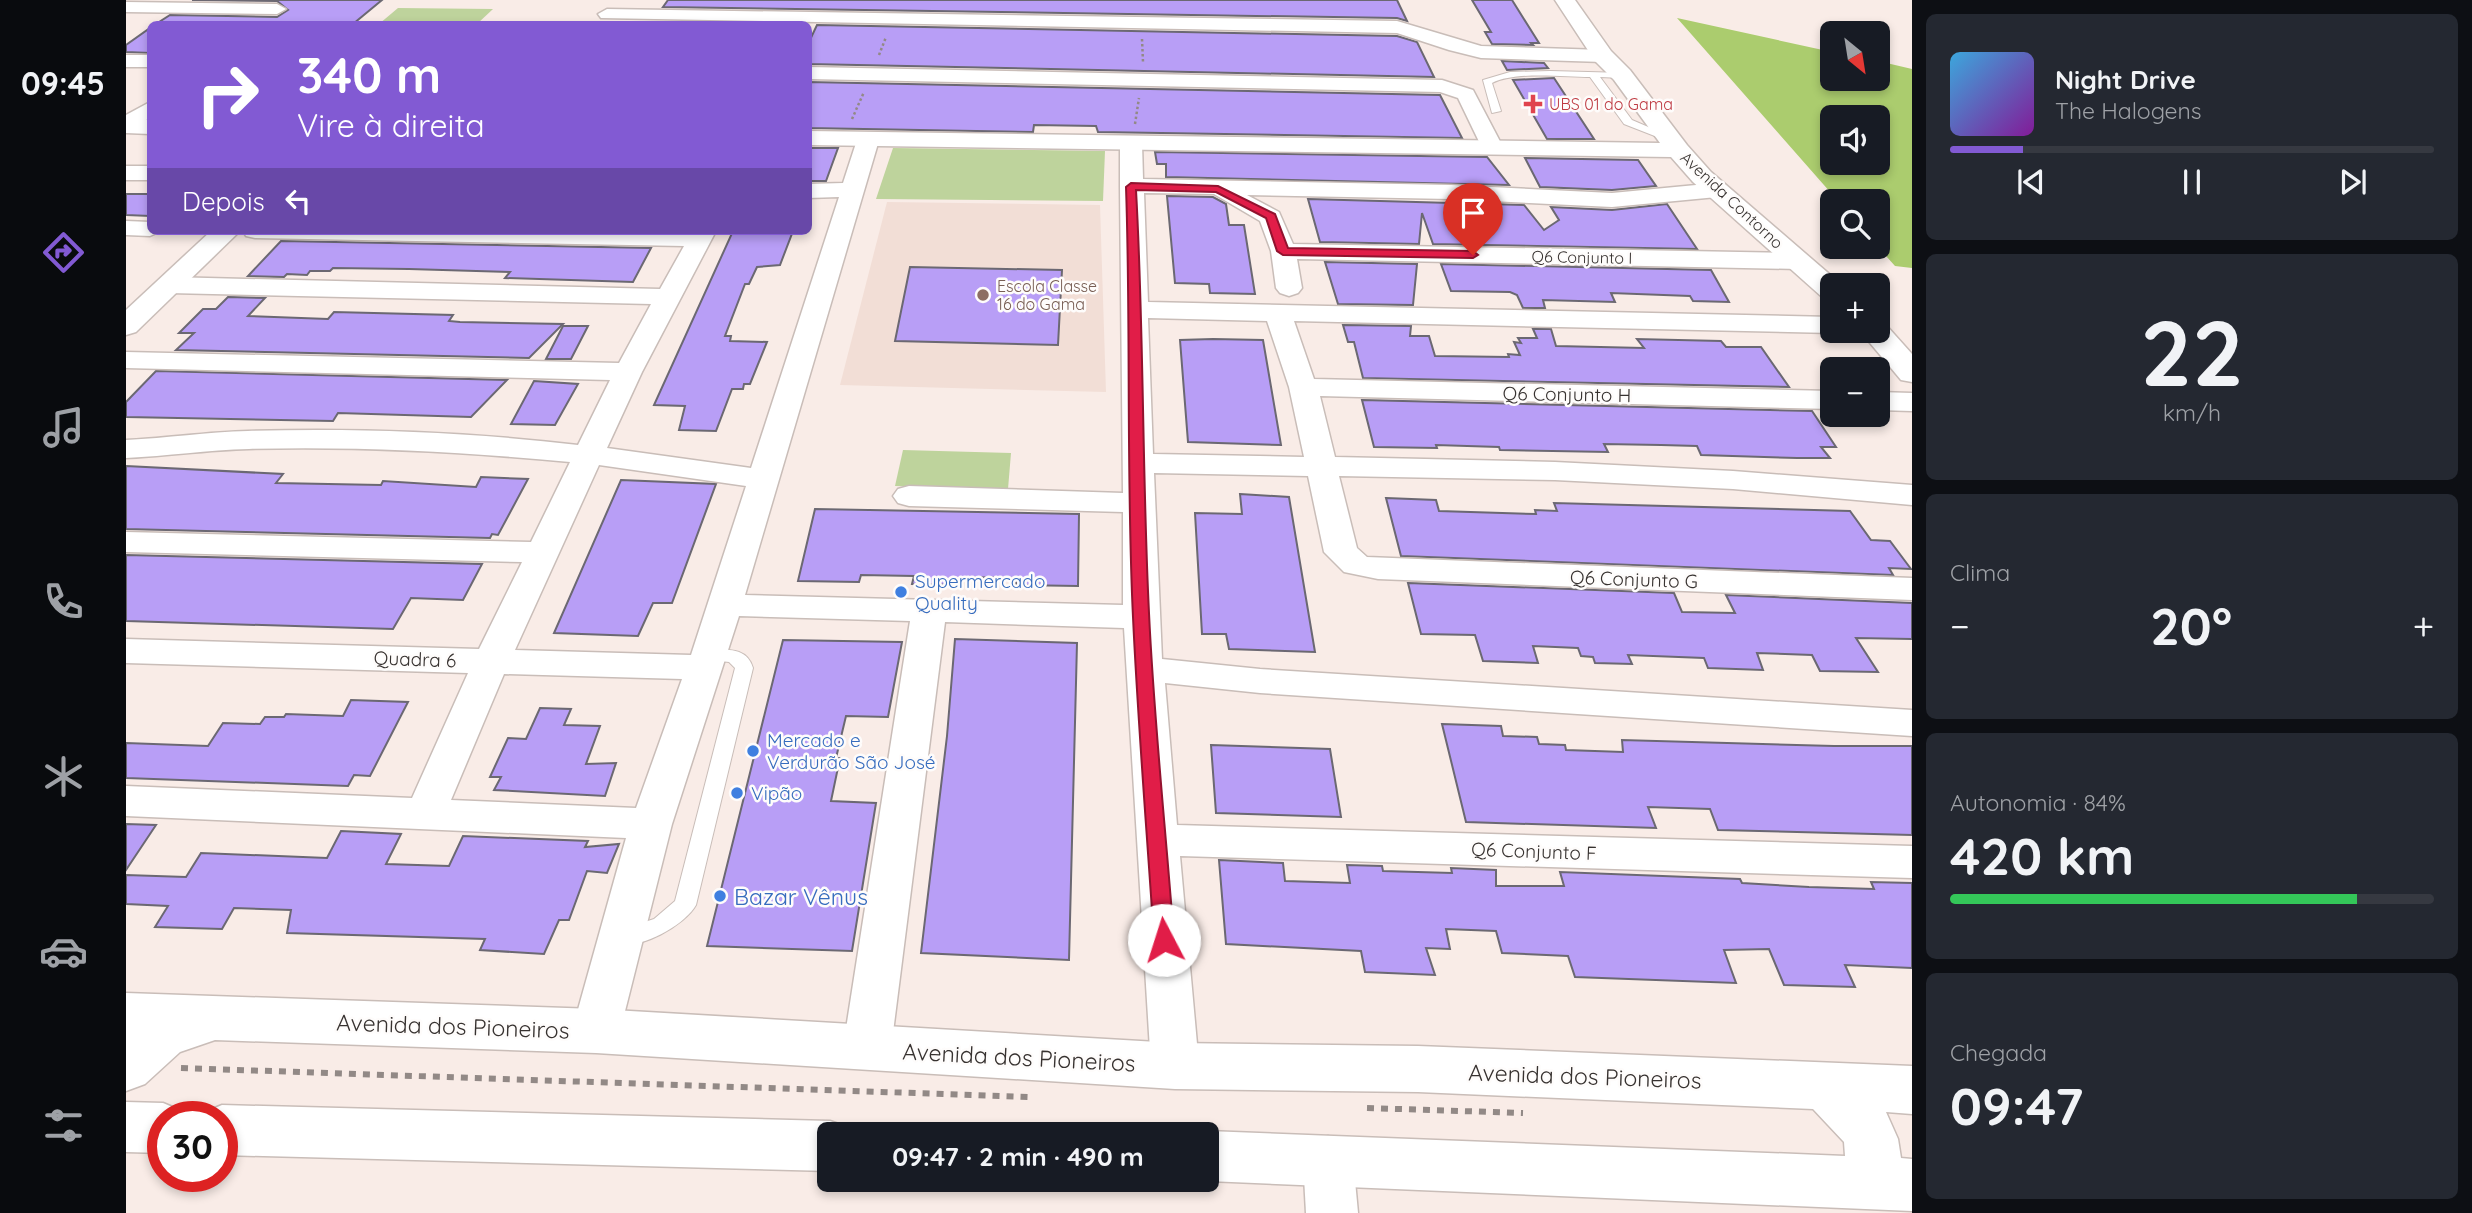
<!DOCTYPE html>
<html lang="pt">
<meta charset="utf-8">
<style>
body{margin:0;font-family:Quicksand,sans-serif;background:#242831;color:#f1f3f6;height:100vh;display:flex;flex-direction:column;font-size:26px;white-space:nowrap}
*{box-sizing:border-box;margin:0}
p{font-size:23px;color:#9ea1a6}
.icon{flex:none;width:38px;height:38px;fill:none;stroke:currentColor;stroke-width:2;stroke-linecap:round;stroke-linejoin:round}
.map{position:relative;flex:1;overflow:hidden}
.side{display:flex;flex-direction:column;gap:14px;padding:14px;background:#0d0f14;width:560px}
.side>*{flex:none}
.top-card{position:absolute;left:21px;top:21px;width:665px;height:214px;border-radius:10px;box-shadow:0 4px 10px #0003;background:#825ad3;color:#fff;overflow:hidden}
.needle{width:46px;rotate:150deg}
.fabs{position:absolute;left:1694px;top:21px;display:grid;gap:14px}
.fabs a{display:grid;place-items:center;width:70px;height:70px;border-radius:10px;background:#171b24;box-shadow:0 4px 10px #0003;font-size:35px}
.speed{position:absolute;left:21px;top:1101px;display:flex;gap:14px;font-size:35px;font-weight:700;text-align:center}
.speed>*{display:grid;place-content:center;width:91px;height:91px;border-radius:50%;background:#171b24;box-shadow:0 4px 10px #0003;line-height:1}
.speed .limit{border:10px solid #d22;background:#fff;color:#111}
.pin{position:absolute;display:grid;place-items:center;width:60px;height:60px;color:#fff;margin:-72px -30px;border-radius:50% 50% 50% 0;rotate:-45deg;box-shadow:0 0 7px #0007}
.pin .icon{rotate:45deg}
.me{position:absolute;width:77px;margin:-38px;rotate:355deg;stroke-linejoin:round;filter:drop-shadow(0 0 5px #0008)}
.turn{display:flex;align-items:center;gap:24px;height:147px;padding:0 35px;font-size:32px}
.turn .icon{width:91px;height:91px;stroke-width:2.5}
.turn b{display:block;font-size:49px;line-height:60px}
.then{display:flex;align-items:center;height:66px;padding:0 35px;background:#0003;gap:14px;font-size:26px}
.big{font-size:52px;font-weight:800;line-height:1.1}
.side .tile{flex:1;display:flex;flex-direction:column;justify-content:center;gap:10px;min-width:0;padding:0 24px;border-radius:10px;background:#242831}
.side .dial{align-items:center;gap:0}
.dial b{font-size:91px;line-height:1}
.song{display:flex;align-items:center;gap:21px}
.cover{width:84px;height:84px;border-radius:10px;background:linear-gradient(135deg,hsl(200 70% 55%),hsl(290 70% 35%))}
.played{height:7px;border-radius:4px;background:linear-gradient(90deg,#825ad3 15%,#363941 15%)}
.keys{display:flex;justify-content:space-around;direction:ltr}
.heat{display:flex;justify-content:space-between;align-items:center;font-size:38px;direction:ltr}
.charge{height:10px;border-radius:5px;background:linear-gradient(90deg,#34c759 84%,#363941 0)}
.trip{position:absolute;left:691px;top:1122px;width:402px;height:70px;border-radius:10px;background:#171b24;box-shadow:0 4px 10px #0003;font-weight:800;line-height:70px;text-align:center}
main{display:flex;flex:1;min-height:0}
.tab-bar{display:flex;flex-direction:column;width:126px;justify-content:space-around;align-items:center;background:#090b0e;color:#9ea1a6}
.tab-bar .icon{width:49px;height:49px}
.tab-bar .active{color:#825ad3}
.tab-bar b{font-size:32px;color:#f1f3f6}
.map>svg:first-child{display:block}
</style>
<main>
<nav class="tab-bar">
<b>09:45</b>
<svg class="icon active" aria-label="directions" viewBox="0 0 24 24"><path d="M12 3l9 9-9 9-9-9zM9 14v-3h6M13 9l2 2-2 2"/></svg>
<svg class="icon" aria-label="music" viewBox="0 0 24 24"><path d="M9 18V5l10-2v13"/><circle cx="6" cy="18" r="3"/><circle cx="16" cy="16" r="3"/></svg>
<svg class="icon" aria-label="phone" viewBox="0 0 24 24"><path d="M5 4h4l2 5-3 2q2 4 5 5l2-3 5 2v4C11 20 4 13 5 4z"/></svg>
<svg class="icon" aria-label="climate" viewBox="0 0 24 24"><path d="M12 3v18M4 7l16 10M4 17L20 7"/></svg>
<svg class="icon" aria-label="car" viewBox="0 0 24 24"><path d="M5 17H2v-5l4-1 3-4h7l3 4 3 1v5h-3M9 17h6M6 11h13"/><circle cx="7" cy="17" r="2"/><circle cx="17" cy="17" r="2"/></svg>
<svg class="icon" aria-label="filters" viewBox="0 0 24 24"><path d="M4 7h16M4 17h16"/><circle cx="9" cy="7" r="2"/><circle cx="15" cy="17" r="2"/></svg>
</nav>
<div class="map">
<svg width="1786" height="1213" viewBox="0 0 1786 1213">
<rect width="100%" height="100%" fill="#f9ece7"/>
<path fill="#f2ded6" d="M761,202l213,3 6,187 -266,-7z"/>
<g fill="#bed39c">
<path d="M272,8l95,1 -16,15h-98z"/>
<path d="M767,148l212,3 -2,50 -227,-2z"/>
<path d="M777,450l108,3 -3,36 -113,-3z"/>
</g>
<path fill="#abcc6e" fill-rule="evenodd" d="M1551,18l155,34v27h46v-18l34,8v199l-17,-2 -17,-19v-46h-40zM1706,117h46v46h-46z"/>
<g fill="#b89ef6" stroke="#6b6872" stroke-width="2">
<path d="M66,0h190l-29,24h-197l14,-9 107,2 11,-7 -11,-9z"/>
<path d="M542,0h729l10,21 -10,-3 -734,-11z"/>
<path d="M1346,0h40l27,43h-8l2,2 -41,-1 -7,-12h6z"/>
<path d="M526,22l155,2h-157z"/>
<path d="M691,25l580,11 20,6 17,35 -626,-13v-20z"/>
<path d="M24,28v25l-24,-1v-7z"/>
<path d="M1376,61l42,2 4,5 -41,2z"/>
<path d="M1428,78l40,61h-47l-34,-59z"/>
<path d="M682,82l632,13 22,43 -364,-6 -2,-6 -62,-1 -1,7 -225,-4z"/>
<path d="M682,148h30l-12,33h-18z"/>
<path d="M1029,152l332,5 22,28 -343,-8v-13h-9z"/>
<path d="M1399,158l113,2 18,26 -44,4 -72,-3z"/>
<path d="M0,194h24v22l-24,-1z"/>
<path d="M1041,196l46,1 13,7 3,21h15l11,69 -45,-1 -1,-9 -34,-1z"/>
<path d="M1182,199l216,6 20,25 15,-10 -8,-13 61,3 55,-6 30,45 -264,-5 -11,-31 -3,31 -99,-2z"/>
<path d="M607,231h60l-13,34 -23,2 -8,17h-4l-20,52h6l-1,5 37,1 -17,42h-6l-1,5h-11l-16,42 -37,-1 6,-24 -31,-1z"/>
<path d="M155,241l370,7 -18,34 -128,-4 5,-6 -101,-3 -76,-1 -3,3h-20l-3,4 -20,-1 -3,3 -36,-1z"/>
<path d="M1199,262l92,2 -4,41 -75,-1z"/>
<path d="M1315,264l270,6 18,32 -36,-1 -3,-5 -79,-3 4,9 -72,-2 2,8h-22l-6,-13 -7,-3 -59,-1z"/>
<path d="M784,267l152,3 -4,75 -163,-4z"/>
<path d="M102,297l37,1 -17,18 80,3 6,-7 119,3 -4,6 11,1 103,2 -34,34 -353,-8 18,-17h-15l24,-24h13z"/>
<path d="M1217,325l68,1 -1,10h19l6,20 74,1 -1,-3 12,1 -6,-13 7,1 -3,-5h19l-4,-9h18l5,17 88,2 -7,-9 84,2 5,6h35l28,40 -426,-9 -9,-36h-6z"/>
<path d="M437,326h25l-17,33h-25z"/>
<path d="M1087,339l50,1 18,105 -93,-3 -8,-102z"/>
<path d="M30,371l351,9 -36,37 -133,-4 -5,8 -207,-4v-15z"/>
<path d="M408,381l44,3 -23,41 -44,-1z"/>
<path d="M1236,400l450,11 24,36h-15l9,11h-33l-96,-3 -4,-9 -36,-1 -57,-1 4,8 -108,-2 -1,-3 -63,-2 1,3 -63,-1z"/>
<path d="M0,466l157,8 -7,9 105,2 2,-4 93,6 5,-10 47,2 -30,56 -6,-1 -2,4 -364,-9z"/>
<path d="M495,480l95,4 -44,119h-19l-15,33 -84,-3z"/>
<path d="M1114,494l49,3 26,155 -86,-3 -3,-15h-24l-7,-121 47,1z"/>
<path d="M1260,498l50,2 3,11 97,3 -1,-4 22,1 -3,-8 296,8 21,29 19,1 21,28 -22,-1 4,7 -492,-19z"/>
<path d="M689,509l264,5 -1,72 -62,-1v-7l-52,-1 -2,8 -50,-1 2,-8 -53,-1 -2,7 -61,-1z"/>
<path d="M0,555l356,9 -19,36 -52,-2 -18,31 -267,-8z"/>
<path d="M1282,583l266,10 8,19 53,1 -9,-18 186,8v36l-56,-1 22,34 -58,-1 -8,-16 -55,-2 6,17 -55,-2 -4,-10 -76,-3 4,9 -37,-1 -2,-6 -12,-1 -3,-8 -45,-2 5,17 -55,-2 -8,-26 -54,-1z"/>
<path d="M829,639l122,4 -8,317 -148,-7 26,-217z"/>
<path d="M657,640l119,2 -14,75 -42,-1 -10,42h4l-9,43 45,2 -24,148 -145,-5z"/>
<path d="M225,700l57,2 -38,74 -16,-1 -6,11 -222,-8v-35l82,3 15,-23 37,1 5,-7h19l2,-3 57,2z"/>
<path d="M414,708l31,1 -7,16 36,1 -14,38 30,-1 -11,33 -111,-6 7,-13h-11l18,-39 18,1z"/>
<path d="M1316,724l59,2 2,10 34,1 2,7 26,1 1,5 57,2 -1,-12 212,6h78v89l-194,-5 -8,-21 -62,-2 8,21 -190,-6z"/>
<path d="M1085,745l119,4 11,68 -125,-4z"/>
<path d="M0,824l30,1 -30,45z"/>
<path d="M215,831l60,3 -15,30 63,2 14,-30 125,5 -3,6 34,-3 -12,29 -20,-2 -18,49h-10l-15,34 -64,-4 5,-11 -198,-6 4,-23 -57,-2 -12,21 -67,-2 13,-21 -42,-2v-29l60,2 15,-24 126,5z"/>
<path d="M1093,860l64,3 2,18 65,2 -3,-18 35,1 1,5 69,2 -1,-5 45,2v16h68l-4,-14 180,7 2,4 67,4 65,2 -3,-7 41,1v85l-67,-3 10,22 -71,-2 -15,-36 -45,1 12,33 -161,-6 -7,-21 -66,-3 -6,-22 -50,-2 4,20 -24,-1 9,27 -70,-3 -4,-21 -135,-7z"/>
</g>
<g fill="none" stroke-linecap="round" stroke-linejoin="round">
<g stroke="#c9bdb8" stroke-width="2">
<g id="service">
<path d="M1424,71l76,2v4l-4,1 -22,-1 32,43 42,18 -9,2 -41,-16 -34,-47c-27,0 -74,-6 -98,6l9,28 -9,2 -9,-33 27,-8z"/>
<path d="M583,649c18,1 38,-2 44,19l-57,237c-11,20 -57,46 -79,38l-3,-6 3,-6 37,-12 21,-18 60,-233 -6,-6 -26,-3 -3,-4z"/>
</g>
</g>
<g stroke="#c9bdb8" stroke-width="3">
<g id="minor">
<path d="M0,2l151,2 9,5 -9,5 -151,-2z"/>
<path d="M481,9l790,12 84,25 122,4 10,6 -10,6 -122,-4 -32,-8 -52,-17 -796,-15 -3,-4z"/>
<rect x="0" y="55" width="24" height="12"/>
<path d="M682,67l634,13 31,10 31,59 -3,5h-16l-27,-56 -18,-6 -632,-13z"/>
<path d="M24,102v15l-16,13 -8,1v-16z"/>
<path d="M742,133l8,2 3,5 -134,455 378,10v-93l-214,-6 -11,-3 -5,-7 5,-7 11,-3 214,7 -3,-307v-43l3,-5h16l3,5 1,36 308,6 161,8 105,-10 8,2 4,5 -4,5 -8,2 -105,10 -161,-8 -204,-4 32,17 14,32 505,9 9,3 4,5 -4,5 -9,3 -501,-10 5,29 -4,5 -9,3 -9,-3 -4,-5 -5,-37 -11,-30 -46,-27 -70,-1 4,109 684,15v14h9l-9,2 -538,-12 20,58 518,12v18l-512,-13 15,61 220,5 178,9 179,14v20l-179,-16 -178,-9 -216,-4 18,72 10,9 545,21v22l-534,-21 -34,-7 -20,-20 -16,-76 -154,-3 8,186 98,10 652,41v26l-652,-43 -95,-10 12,142 735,21v32l-732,-22 19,210 -7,15 -17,6 -17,-6 -7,-15 -27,-438 -179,-6 -54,426 -7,14 -17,6 -17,-6 -7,-14 67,-427 -171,-5 -67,208 -52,207 -7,14 -17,6 -17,-6 -7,-14 54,-193 -500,-22v-30l286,12 56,-125 -342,-10v-24l353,10 43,-87 -396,-10v-20l405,10 39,-80c-107,-10 -214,-16 -321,-13 -41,1 -82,7 -123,9v-18c41,-2 81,-8 122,-9 110,-3 221,1 330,14l32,-65 -484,-12v-16l493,11 32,-59 -482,-11 -9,-3 -4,-5 4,-5 9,-3 491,12 24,-43 -429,-8 -9,-2 -3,-5h473l-74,141 -35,76 144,20 88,-271 -31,1v-14l35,-1 14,-43 3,-5zM1022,318l119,3 22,66 15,70 -151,-3zM473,465l147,21 -55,169 -176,-5zM378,674l178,5 -46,129 -185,-8z"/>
<rect x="0" y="166" width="24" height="14"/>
<path d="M0,221l24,1v9h11l-11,5 -24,-1z"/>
<path d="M1752,392l34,1v18l-34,-1z"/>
<path d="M1202,1136l18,7 7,16 5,54h-52l-3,-54 7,-16z"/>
</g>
</g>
<g stroke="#c9bdb8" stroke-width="3">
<g id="tertiary">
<path d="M1429,0h20l36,51 19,19 57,75 24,27 131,113h-10v15l-10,-3 -129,-115 -22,-25 -863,-12v-14l852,12 -46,-63 -19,-19z"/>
<path d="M0,119l24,1v14l-24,-1z"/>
<path d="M85,231h29l-104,101 -10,3v-25z"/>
<path d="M1752,323l8,2 26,29v28l-11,-2 -41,-49h18z"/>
</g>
</g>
<g stroke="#c9bdb8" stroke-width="3">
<g id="primary">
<path d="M0,993l470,16 579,34 243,3 494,20v48l-26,-2 12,27 3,19 11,1v52l-704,-30 -5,-1h5v-46h-9l9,-3 637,25 -1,-14 -31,-33 -395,-17 -243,-3 -579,-36 -381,-13 -35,12 -35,32 -19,7z"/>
<path d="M0,1102l37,1 19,8 3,5h-22v37l-37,-1z"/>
<path d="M96,1105l608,16 20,7 2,6h-22v37l-608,-16v-39h-21l2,-3z"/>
</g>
</g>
<g stroke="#928986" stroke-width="2.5" stroke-dasharray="2.5 2.5" stroke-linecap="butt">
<path d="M1016,39l1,23"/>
<path d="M753,55l7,-18"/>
<path d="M726,119l12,-27"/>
<path d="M1009,124l4,-26"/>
</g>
<g stroke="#928986" stroke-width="6" stroke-dasharray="7 7" stroke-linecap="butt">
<path d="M55,1068l849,29"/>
<path d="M1241,1108l156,5"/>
</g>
<use href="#service" fill="#fff" fill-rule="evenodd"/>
<use href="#minor" fill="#fff" fill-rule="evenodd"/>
<use href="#tertiary" fill="#fff" fill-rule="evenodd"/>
<use href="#primary" fill="#fff" fill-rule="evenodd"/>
</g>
<path fill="#e11d48" stroke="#92132f" stroke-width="2" d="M1005,183l87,3 57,28 13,34 185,3 5,4 -5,3 -190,-3 -6,-4 -11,-33 -50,-26 -80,-2c8,141 6,282 13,423 5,109 17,219 25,327l-3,6 -7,3 -7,-3 -3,-6c-7,-107 -16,-215 -21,-323 -7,-144 -2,-287 -7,-430z"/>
<path fill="#e0444e" stroke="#fefcfb" stroke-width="2.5" d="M1403.5 93.5h7v7h7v7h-7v7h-7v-7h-7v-7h7z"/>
<circle fill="#8d6e63" stroke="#fefcfb" stroke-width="2.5" cx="857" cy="295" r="7"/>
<g fill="#3f7fe0" stroke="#fefcfb" stroke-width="2.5">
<circle cx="775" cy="592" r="7"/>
<circle cx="627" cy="751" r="7"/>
<circle cx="611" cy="793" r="7"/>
<circle cx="594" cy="896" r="7"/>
</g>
<g text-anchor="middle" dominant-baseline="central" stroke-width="5" stroke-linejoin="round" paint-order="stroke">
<g font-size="16" fill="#be3a42" stroke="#fefcfb" text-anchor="start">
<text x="1423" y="104">UBS 01 do Gama</text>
</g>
<g font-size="16" fill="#373230" stroke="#fefcfb">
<text transform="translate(1606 200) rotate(43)">Avenida Contorno</text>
<text transform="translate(1456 257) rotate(1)">Q6 Conjunto I</text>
</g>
<g font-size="16" fill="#785e54" stroke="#fefcfb" text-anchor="start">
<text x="871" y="286">Escola Classe<tspan x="871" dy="18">16 do Gama</tspan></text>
</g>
<g font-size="19" fill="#373230" stroke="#fefcfb">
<text transform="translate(1441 394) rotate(1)">Q6 Conjunto H</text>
<text transform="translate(1508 579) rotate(2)">Q6 Conjunto G</text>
<text transform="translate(289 659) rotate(2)">Quadra 6</text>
<text transform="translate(1408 851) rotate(2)">Q6 Conjunto F</text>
</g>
<g font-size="19" fill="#366cbe" stroke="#fefcfb" text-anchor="start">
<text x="789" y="581">Supermercado<tspan x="789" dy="22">Quality</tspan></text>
<text x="641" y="740">Mercado e<tspan x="641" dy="22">Verdurão São José</tspan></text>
<text x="625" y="793">Vipão</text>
</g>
<g font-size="23" fill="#366cbe" stroke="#fefcfb" text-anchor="start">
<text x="608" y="896">Bazar Vênus</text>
</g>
<g font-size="23" fill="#373230" stroke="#fefcfb">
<text transform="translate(327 1026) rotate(2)">Avenida dos Pioneiros</text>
<text transform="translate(893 1057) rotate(3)">Avenida dos Pioneiros</text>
<text transform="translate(1459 1076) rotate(2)">Avenida dos Pioneiros</text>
</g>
</g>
</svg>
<div class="fabs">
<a><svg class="needle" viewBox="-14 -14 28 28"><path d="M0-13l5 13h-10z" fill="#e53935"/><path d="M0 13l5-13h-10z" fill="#9ea1a6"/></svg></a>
<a><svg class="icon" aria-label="sound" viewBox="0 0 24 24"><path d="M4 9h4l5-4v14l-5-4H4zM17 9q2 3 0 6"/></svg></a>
<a><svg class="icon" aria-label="search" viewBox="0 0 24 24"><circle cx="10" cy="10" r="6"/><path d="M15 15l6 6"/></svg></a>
<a>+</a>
<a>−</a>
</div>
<div class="speed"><div class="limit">30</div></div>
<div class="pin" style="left:1347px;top:255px;background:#d93025"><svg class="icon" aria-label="arrive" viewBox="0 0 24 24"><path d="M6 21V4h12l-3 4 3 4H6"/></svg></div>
<svg class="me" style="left:1038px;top:940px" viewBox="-20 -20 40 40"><circle r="19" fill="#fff"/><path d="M0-13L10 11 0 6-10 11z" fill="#e11d48"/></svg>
<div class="trip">09:47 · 2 min · 490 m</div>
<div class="top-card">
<div class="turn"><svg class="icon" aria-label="right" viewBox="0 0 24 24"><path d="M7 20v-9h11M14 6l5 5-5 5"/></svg><div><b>340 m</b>Vire à direita</div></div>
<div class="then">Depois<svg class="icon" aria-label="left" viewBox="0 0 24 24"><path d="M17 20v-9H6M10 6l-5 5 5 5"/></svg></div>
</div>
</div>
<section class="side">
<div class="tile">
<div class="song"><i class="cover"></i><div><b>Night Drive</b><p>The Halogens</p></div></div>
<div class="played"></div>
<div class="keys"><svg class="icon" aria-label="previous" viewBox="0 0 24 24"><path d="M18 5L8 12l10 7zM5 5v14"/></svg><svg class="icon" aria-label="pause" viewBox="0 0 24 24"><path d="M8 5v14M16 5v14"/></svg><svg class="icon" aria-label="next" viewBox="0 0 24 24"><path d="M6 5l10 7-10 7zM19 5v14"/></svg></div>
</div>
<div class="tile dial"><b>22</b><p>km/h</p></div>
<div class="tile"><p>Clima</p>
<div class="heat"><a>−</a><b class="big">20°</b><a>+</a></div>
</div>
<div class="tile"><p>Autonomia · 84%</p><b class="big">420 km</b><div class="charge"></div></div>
<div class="tile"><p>Chegada</p><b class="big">09:47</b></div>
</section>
</main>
